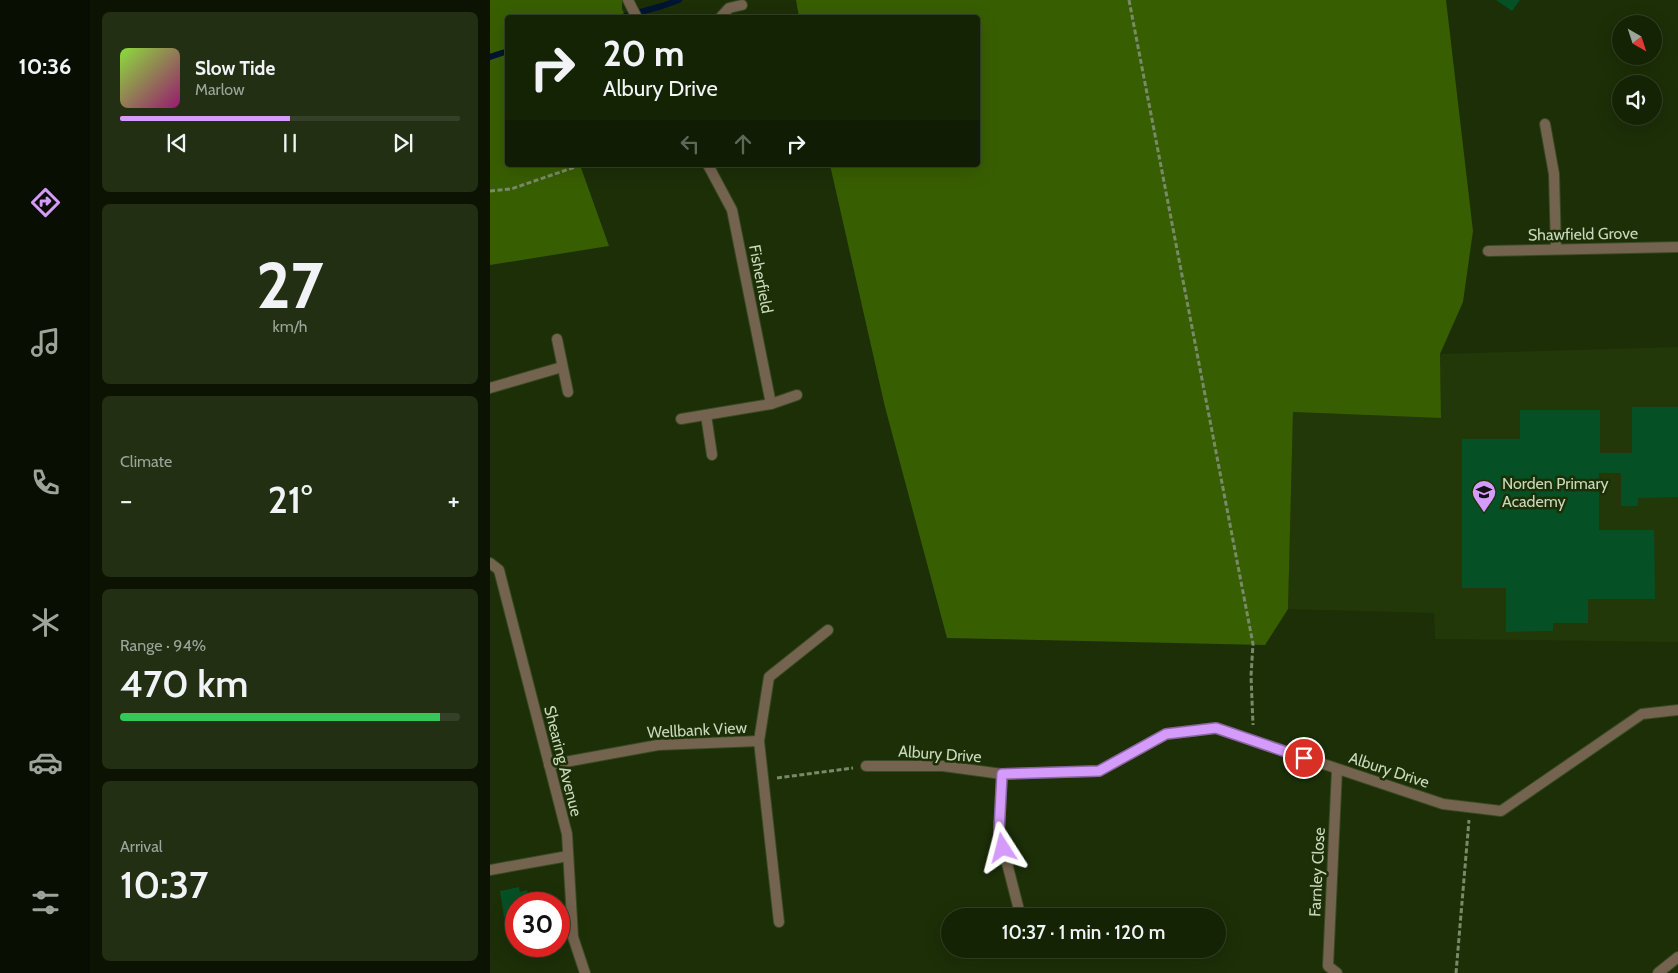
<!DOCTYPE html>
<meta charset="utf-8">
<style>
body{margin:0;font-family:Cabin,sans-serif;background:#222f13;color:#f1f3f6;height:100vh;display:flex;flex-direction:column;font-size:19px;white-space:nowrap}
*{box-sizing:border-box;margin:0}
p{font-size:16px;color:#9da49a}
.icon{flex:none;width:28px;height:28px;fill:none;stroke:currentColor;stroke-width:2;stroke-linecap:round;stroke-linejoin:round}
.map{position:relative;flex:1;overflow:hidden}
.details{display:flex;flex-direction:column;gap:12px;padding:12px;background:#0c1303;width:400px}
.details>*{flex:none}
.hud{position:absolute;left:15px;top:15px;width:475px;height:152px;border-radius:5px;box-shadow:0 5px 20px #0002,0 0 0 1px #344027;background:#152305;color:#f1f3f6;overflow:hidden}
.needle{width:32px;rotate:141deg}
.fabs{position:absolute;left:1122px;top:15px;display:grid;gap:10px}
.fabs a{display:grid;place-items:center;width:50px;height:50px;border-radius:50%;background:#152305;box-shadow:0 5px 20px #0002,0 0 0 1px #344027;font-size:25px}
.speed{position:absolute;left:15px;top:892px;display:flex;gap:10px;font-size:25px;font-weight:700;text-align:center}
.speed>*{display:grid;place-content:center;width:65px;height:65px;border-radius:50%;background:#152305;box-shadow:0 5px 20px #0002,0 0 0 1px #344027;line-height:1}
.speed .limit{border:8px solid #d22;background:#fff;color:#111}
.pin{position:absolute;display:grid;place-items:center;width:42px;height:42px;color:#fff;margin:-21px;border:2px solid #fff;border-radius:50%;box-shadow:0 1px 5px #0007}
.me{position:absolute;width:55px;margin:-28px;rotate:351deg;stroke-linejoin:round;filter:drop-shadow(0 0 4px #0008)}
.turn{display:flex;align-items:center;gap:18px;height:105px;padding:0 15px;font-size:22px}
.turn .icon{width:65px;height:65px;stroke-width:2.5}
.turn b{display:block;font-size:35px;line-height:42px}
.lanes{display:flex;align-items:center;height:48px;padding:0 15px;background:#0003;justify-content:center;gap:25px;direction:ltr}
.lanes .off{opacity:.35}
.big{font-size:38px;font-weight:600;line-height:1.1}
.details .card{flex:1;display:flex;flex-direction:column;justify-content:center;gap:8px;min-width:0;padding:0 18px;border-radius:8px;background:#222f13}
.details .dial{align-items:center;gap:0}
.dial b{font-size:65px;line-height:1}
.song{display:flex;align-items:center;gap:15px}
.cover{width:60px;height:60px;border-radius:8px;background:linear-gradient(135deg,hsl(90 70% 55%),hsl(320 70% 35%))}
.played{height:5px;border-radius:2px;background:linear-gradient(90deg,#d59bfa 50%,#344027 50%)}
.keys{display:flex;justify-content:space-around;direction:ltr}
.heat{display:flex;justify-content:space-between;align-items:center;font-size:28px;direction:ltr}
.charge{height:8px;border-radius:4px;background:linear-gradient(90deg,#34c759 94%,#344027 0)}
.trip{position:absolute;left:451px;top:908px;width:285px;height:50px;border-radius:25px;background:#152305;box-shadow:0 5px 20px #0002,0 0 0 1px #344027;font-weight:600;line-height:50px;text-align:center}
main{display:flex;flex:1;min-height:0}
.tabs{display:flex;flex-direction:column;width:90px;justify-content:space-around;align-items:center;background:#080e02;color:#9da49a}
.tabs .icon{width:35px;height:35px}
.tabs .current{color:#d59bfa}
.tabs b{font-size:22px;color:#f1f3f6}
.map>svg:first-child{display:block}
</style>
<main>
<nav class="tabs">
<b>10:36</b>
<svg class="icon current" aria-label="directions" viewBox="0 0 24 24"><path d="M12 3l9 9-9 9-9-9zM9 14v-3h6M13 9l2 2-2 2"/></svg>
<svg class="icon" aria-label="music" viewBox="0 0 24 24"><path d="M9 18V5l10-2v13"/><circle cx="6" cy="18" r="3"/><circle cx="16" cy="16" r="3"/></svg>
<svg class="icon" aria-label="phone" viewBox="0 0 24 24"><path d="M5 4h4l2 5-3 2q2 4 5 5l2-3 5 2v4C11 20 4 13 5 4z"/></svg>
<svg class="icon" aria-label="climate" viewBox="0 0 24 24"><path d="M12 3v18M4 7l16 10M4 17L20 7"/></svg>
<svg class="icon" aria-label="car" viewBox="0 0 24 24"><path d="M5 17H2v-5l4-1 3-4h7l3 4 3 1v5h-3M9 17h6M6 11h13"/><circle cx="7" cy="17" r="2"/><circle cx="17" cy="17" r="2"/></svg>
<svg class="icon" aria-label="filters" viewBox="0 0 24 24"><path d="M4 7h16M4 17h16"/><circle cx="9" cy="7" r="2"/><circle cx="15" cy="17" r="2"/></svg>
</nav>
<section class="details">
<div class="card">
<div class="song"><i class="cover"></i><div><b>Slow Tide</b><p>Marlow</p></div></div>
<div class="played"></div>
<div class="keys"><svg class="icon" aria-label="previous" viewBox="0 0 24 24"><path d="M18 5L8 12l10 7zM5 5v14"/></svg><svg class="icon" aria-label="pause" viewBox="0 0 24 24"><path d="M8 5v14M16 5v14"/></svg><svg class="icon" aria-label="next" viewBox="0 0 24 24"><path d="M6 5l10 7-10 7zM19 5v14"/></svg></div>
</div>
<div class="card dial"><b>27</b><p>km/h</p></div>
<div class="card"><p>Climate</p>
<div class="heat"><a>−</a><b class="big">21°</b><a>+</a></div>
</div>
<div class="card"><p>Range · 94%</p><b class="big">470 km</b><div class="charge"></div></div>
<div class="card"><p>Arrival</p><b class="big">10:37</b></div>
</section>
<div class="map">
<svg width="1188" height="973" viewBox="0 0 1188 973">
<rect width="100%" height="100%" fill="#1c2f07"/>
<path fill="#233809" d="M1188,347v295l-243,-3 -1,-26 -146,-4 5,-197 148,6 -1,-64z"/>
<g fill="#385e02">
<path d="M0,0h132v9l4,8 -118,1v147h72l29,81 -119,19z"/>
<path d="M306,0h650l27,231 -10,71 -23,52 1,64 -148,-6 -5,197 -23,36 -318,-7 -62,-231 -55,-242h148v-147l-179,-1z"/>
</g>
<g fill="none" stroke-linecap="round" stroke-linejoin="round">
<g stroke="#001531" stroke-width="6">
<path d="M129,18l43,-12 17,-6"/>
<path d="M0,57l18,-6"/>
</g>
</g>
<g fill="#065025">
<path d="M1006,0h24l-8,11z"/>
<path d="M1142,407h46v90l-40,1v8h-17v-33h-22v57h55l1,69h-67v24h-35v8l-47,1v-44h-44v-149h58v-29h80v43h32z"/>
<path d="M29,887l1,5 7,-2 3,14h-14v22l-5,2 -4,-3 -1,-7 -2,-1 -4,-26z"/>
</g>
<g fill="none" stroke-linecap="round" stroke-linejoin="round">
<g stroke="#384a24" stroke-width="12">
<g id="minor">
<path d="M138,0l9,18"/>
<path d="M230,18l9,-10 13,-3"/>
<path d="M1055,124l9,50 2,75"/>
<path d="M998,251l190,-4"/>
<path d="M67,339l11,53"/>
<path d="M0,388l72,-21"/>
<path d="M281,404l26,-9"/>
<path d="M216,415l6,40"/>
<path d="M191,419l90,-15 -39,-194 -24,-45"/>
<path d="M0,563l9,7 68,264 6,103 12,36"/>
<path d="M269,741l10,-64 59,-47"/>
<path d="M59,765l109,-20 101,-4 20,181"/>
<path d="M376,766h77l59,8 97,-3 67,-37 50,-6 227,76 58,7 141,-97 36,-4"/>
<path d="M512,774l-3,58 20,78"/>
<path d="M0,870l78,-14"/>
<path d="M847,973l-9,-7 9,-197"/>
<path d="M1168,973l20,-16"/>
</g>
</g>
<g stroke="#798a69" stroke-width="3" stroke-dasharray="5 2.5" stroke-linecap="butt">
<path d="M639,0l124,644 -2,32 2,49"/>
<path d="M0,191l21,-2 70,-24"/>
<path d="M287,778l76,-10"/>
<path d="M966,973l13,-153"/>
</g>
<use href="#minor" stroke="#74634e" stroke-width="10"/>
</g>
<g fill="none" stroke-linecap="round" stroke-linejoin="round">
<g stroke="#8a65a2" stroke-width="12">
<path id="route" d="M513,848l-4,-16 3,-58 97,-3 67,-37 50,-6 88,30"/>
</g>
<use href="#route" stroke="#d59bfa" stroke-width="9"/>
</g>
<defs>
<g id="school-pin" transform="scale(1.25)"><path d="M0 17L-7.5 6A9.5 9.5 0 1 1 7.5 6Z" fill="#d59bfa" stroke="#1c2f07"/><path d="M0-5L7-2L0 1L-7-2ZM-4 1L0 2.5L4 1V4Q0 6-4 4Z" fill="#111"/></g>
</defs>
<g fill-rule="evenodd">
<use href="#school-pin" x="994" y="492"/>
</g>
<g text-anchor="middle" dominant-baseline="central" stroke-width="5" stroke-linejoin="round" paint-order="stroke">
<g font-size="16" fill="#c8d8bc" stroke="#1c2f07">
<text transform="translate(1093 234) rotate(-1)">Shawfield Grove</text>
<text transform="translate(271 279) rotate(79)">Fisherfield</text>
<text transform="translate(207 730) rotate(-3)">Wellbank View</text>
<text transform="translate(450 754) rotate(4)">Albury Drive</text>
<text transform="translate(73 761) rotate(76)">Shearing Avenue</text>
<text transform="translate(899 770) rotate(18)">Albury Drive</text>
<text transform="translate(827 872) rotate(-87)">Farnley Close</text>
</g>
<g font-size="16" fill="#c8d8bc" stroke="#1c2f07" text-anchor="start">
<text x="1012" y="483">Norden Primary<tspan x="1012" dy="18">Academy</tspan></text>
</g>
</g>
</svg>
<div class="fabs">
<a><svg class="needle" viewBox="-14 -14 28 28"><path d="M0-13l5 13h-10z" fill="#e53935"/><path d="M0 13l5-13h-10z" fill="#9da49a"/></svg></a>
<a><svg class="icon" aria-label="sound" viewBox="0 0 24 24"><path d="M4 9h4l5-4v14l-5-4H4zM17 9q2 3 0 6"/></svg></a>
</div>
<div class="speed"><div class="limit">30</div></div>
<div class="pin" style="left:814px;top:758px;background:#d93025"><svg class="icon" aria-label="arrive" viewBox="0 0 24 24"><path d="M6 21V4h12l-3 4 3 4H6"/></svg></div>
<svg class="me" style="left:513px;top:848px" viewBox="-20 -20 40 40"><path d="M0-17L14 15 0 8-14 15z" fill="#d59bfa" stroke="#fff" stroke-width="4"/></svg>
<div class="trip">10:37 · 1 min · 120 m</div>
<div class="hud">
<div class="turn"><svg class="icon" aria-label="right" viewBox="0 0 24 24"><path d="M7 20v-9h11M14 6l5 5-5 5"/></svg><div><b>20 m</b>Albury Drive</div></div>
<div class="lanes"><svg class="icon off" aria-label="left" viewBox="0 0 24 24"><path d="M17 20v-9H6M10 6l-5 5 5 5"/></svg><svg class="icon off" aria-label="ahead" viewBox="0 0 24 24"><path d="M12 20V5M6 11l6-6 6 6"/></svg><svg class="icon" aria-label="right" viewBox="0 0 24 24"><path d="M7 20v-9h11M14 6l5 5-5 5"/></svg></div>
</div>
</div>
</main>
